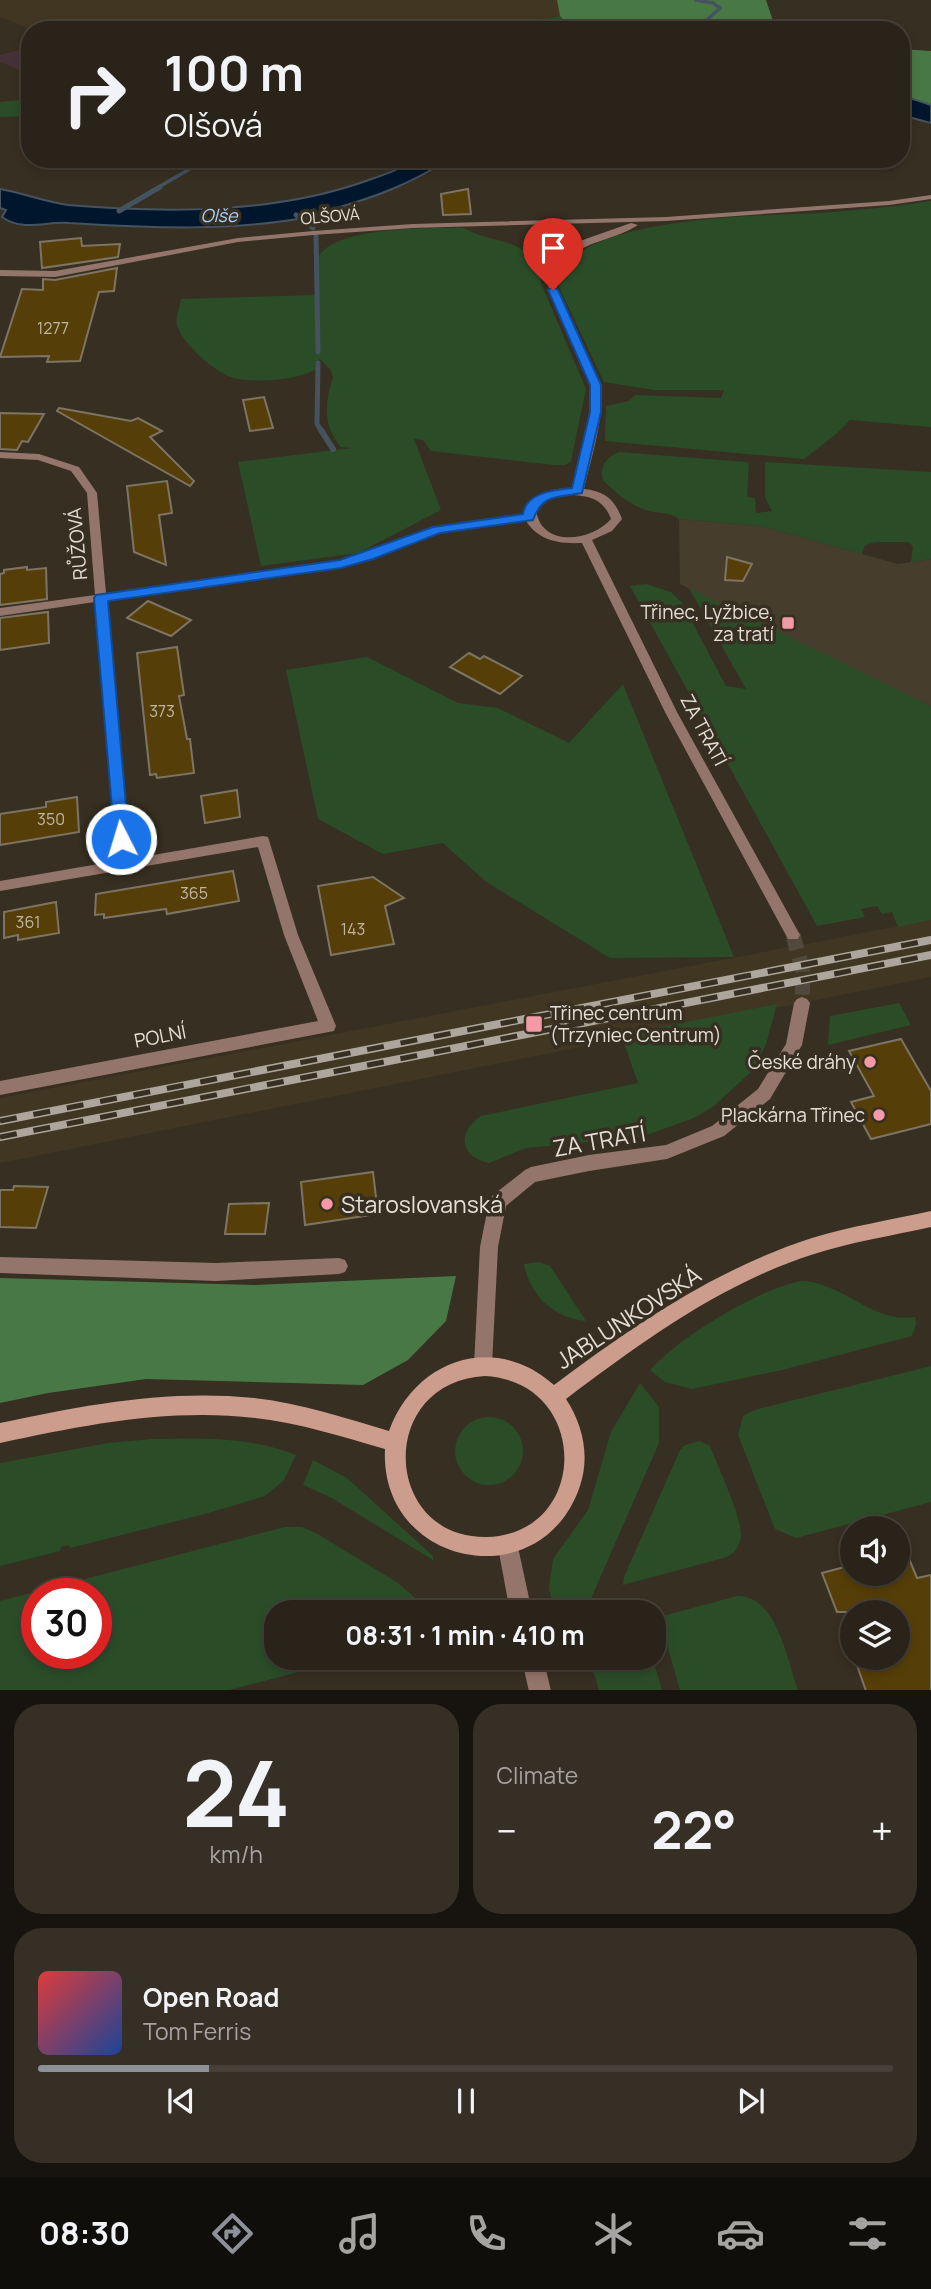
<!DOCTYPE html>
<meta charset="utf-8">
<style>
body{margin:0;font-family:Manrope,sans-serif;background:#352f26;color:#f1f3f6;height:100vh;display:flex;flex-direction:column;font-size:26px;white-space:nowrap}
*{box-sizing:border-box;margin:0}
p{font-size:23px;color:#a5a4a2}
.icon{flex:none;width:38px;height:38px;fill:none;stroke:currentColor;stroke-width:2;stroke-linecap:round;stroke-linejoin:round}
.map{position:relative;height:1690px;overflow:hidden}
.side{display:flex;flex-direction:column;gap:14px;padding:14px;background:#17130e;flex:1}
.side>*{flex:none}
.guide{position:absolute;left:21px;top:21px;width:889px;height:147px;border-radius:28px;box-shadow:0 4px 10px #0003,0 0 0 2px #454038;background:#292319;color:#f1f3f6;overflow:hidden}
.fabs{position:absolute;left:840px;top:1516px;display:grid;gap:14px}
.fabs a{display:grid;place-items:center;width:70px;height:70px;border-radius:50%;background:#292319;box-shadow:0 4px 10px #0003,0 0 0 2px #454038;font-size:35px}
.speed{position:absolute;left:21px;top:1578px;display:flex;gap:14px;font-size:35px;font-weight:700;text-align:center}
.speed>*{display:grid;place-content:center;width:91px;height:91px;border-radius:50%;background:#292319;box-shadow:0 4px 10px #0003,0 0 0 2px #454038;line-height:1}
.speed .limit{border:10px solid #d22;background:#fff;color:#111}
.pin{position:absolute;display:grid;place-items:center;width:60px;height:60px;color:#fff;margin:-72px -30px;border-radius:50% 50% 50% 0;rotate:-45deg;box-shadow:0 0 7px #0007}
.pin .icon{rotate:45deg}
.me{position:absolute;width:77px;margin:-38px;rotate:355deg;stroke-linejoin:round;filter:drop-shadow(0 0 5px #0008)}
.turn{display:flex;align-items:center;gap:24px;height:147px;padding:0 28px;font-size:32px}
.turn .icon{width:91px;height:91px;stroke-width:2.5}
.turn b{display:block;font-size:49px;line-height:60px}
.big{font-size:52px;font-weight:700;line-height:1.1}
.side .card{flex:1;display:flex;flex-direction:column;justify-content:center;gap:10px;min-width:0;padding:0 24px;border-radius:28px;background:#352f26}
.side .dial{align-items:center;gap:0}
.dial b{font-size:91px;line-height:1}
.song{display:flex;align-items:center;gap:21px}
.cover{width:84px;height:84px;border-radius:10px;background:linear-gradient(135deg,hsl(0 70% 55%),hsl(220 70% 35%))}
.played{height:7px;border-radius:4px;background:linear-gradient(90deg,#8c9099 20%,#454038 20%)}
.keys{display:flex;justify-content:space-around;direction:ltr}
.heat{display:flex;justify-content:space-between;align-items:center;font-size:38px;direction:ltr}
.side .tiles{flex:1;display:grid;gap:14px;grid-template-columns:1fr 1fr}
.card:last-child{grid-column:span 2}
.trip{position:absolute;left:264px;top:1600px;width:402px;height:70px;border-radius:28px;background:#292319;box-shadow:0 4px 10px #0003,0 0 0 2px #454038;font-weight:700;line-height:70px;text-align:center}
.tab-bar{display:flex;height:112px;justify-content:space-around;align-items:center;background:#100e0a;color:#a5a4a2}
.tab-bar .icon{width:49px;height:49px}
.tab-bar .active{color:#8c9099}
.tab-bar b{font-size:32px;color:#f1f3f6}
.map>svg:first-child{display:block}
</style>
<div class="map">
<svg width="931" height="1691" viewBox="0 0 931 1691">
<rect width="100%" height="100%" fill="#372f21"/>
<path fill="#473d2d" d="M679,519l82,7 137,38 33,-5v147l-104,-48 -147,-74z"/>
<path fill="#453238" d="M30,47v27l-30,-12v-7z"/>
<g fill="#403621">
<path d="M0,0h557l3,16 -92,14h-434l-34,-13z"/>
<path d="M931,920v57l-931,186v-65z"/>
</g>
<g fill="#2a4d28" fill-rule="evenodd">
<path d="M560,16l13,14h-105z"/>
<path d="M30,99v17l-30,1v-15z"/>
<path d="M931,201v226l-81,-7 -14,14 -32,25 -199,-18 1,-35 23,-5 6,-6 86,3 3,-8h-70l-50,-8 -46,-97c6,-70 208,-69 262,-72 37,-3 74,-6 111,-12z"/>
<path d="M463,228c26,14 56,11 76,35l2,20 45,106 -15,72 -5,4h-13l-122,-14 -8,-11 -9,-1 27,71 -83,43 -97,13 -23,-104 114,-14 -11,-1c-19,-22 -16,-45 -8,-70l-3,-8 -11,-11 1,8c-15,15 -75,19 -94,9 -16,-8 -44,-32 -49,-50 -2,-7 3,-18 4,-26l136,-4c1,-9 -3,-22 -1,-32 8,-38 117,-35 147,-35z"/>
<path d="M619,452l127,10 3,1 -2,34 8,1 1,15 16,-2 -7,-14v-35l166,10v87l-20,3 2,-15 -4,-5h-33l-11,3 -3,9 -101,-28 -82,-7c-10,-8 -22,-5 -33,-9 -14,-4 -33,-19 -43,-30 -4,-13 4,-24 16,-28z"/>
<path d="M646,584l25,8 11,11 44,83 20,3 -57,-101 242,118v214l-33,7 -6,-15 -10,2 -5,-8 -16,3 4,8 -48,9 -187,-340z"/>
<path d="M367,657l91,46 40,5 71,35 54,-59 111,273 -124,1 -125,-77 -42,-38 -60,11 -65,-35 -32,-149z"/>
<path d="M899,1003l12,22 -83,20 2,-29z"/>
<path d="M777,1004l-11,40 -13,26 -39,36 -20,12 -53,19 -115,11 -37,15c-30,-7 -32,-31 -8,-47l157,-33 -17,-48z"/>
<path d="M539,1262l11,4 36,55c-32,-3 -56,-25 -62,-57z"/>
<path d="M801,1281c42,1 72,43 114,36l1,7 -4,12 -130,34 -90,19 -27,-7 -15,-12c31,-34 106,-80 151,-89z"/>
<path d="M931,1366v136l-135,36 -21,-9 -37,-94 5,-19 11,-6z"/>
<path d="M640,1383l19,24v36l-73,167 -32,2 -5,-24 4,-29 35,-49 23,-78z"/>
<circle cx="489" cy="1451" r="34"/>
<path d="M153,1439c48,-1 98,-2 143,16l-12,25 -19,16 -60,18 -135,34 -1,-3 -8,2 -1,4 -60,15v-103l108,-20z"/>
<path d="M700,1441l10,5c8,21 31,69 31,89 0,9 -6,18 -14,22l-104,28 1,-8 56,-127 5,-5z"/>
<path d="M313,1460l34,18 86,78v4l-101,-62 -29,-13z"/>
<path d="M285,1527h17l14,6 82,50 33,29h-155v45h81l-128,33h-229v-89zM37,1594h59v60h-59z"/>
<path d="M737,1596c40,-1 50,64 61,94h-118l-21,-73z"/>
<path d="M582,1657h70l10,33h-63l-4,-14z"/>
</g>
<g fill="#497847">
<path d="M557,0h209l7,21 10,9h-210l-13,-14z"/>
<path d="M901,49l30,2v54l-30,-10z"/>
<path d="M456,1276l-10,45 -38,39 -45,25 -217,-6 -98,14 -48,10v-125l255,7z"/>
</g>
<g fill="#00162c" stroke="#44535f" stroke-width="2">
<path d="M901,95l30,10v18l-30,-8z"/>
<path d="M414,159h36c-41,25 -71,37 -117,50 -7,1 -12,6 -19,7 -80,16 -164,12 -245,7 -22,-2 -47,9 -67,-6l4,-7 -6,-2v-19c23,4 45,13 68,16 97,8 205,9 298,-24 17,-6 34,-11 48,-22z"/>
</g>
<g fill="none" stroke-linecap="round" stroke-linejoin="round">
<g stroke="#44535f" stroke-width="3.5">
<path d="M696,0l17,3 7,5 -24,22"/>
<path d="M157,188l50,-29"/>
</g>
<g stroke="#44535f" stroke-width="5">
<path d="M119,211l41,-24"/>
<path d="M296,215l17,13"/>
<path d="M316,235l2,117"/>
<path d="M318,363l-1,61 5,8"/>
</g>
<path stroke="#44535f" stroke-width="6" d="M321,430l12,19"/>
</g>
<g fill="#553e08" stroke="#7d7464" stroke-width="2">
<path d="M468,189l3,25 -28,1 -2,-21z"/>
<path d="M81,238l1,8 38,-2 -2,13 -76,11 -2,-26z"/>
<path d="M117,268l-3,23 -15,1 -19,69 -33,1 2,-6 -49,1 22,-68 21,1v-11l12,1z"/>
<path d="M264,397l9,31 -23,3 -7,-31z"/>
<path d="M59,408l72,13 7,-3 24,13 -12,6 44,44 -4,5 -133,-75z"/>
<path d="M0,413l44,1 -16,28 -6,-1 -5,9 -17,-1z"/>
<path d="M167,481l5,32 -13,2 7,50 -32,-13 -7,-66z"/>
<path d="M727,557l25,7 -9,17 -18,-1z"/>
<path d="M27,567v3l19,-2 1,31 -47,6v-31l4,-1v-3z"/>
<path d="M148,601l43,19 -20,16 -44,-18z"/>
<path d="M48,612l1,31 -49,7v-32z"/>
<path d="M177,647l7,48 -5,1 8,43h3l4,34 -37,5 -1,-4 -6,1 -13,-122z"/>
<path d="M469,653l11,6 4,-3 38,20 -22,18 -50,-27z"/>
<path d="M237,790l3,27 -35,6 -4,-27z"/>
<path d="M77,797l2,35 -79,13v-31l46,-7v-5z"/>
<path d="M233,871l6,30 -72,13 -1,-5 -62,9v-4l-9,1 1,-21z"/>
<path d="M373,877l31,21 -19,8 9,38 -63,11 -13,-69z"/>
<path d="M56,902l3,31 -41,7v-5l-14,3v-26z"/>
<path d="M901,1039l30,52v33l-60,15 -20,-37 23,-6 -25,-45z"/>
<path d="M373,1172l5,42 -73,11 -4,-43z"/>
<path d="M14,1186l34,1 -12,41 -36,-1v-37h13z"/>
<path d="M269,1203l-4,31h-40l4,-30z"/>
<path d="M898,1532l19,46 14,-3v116h-65l-12,-34h44v-45h-61l-15,-39 30,-8v8h46z"/>
</g>
<g fill="none" stroke-linecap="round" stroke-linejoin="round">
<path stroke="#514a3c" stroke-width="15" stroke-dasharray="15 8" stroke-linecap="butt" d="M793,935l10,36 -1,32"/>
<g fill="#94756b" fill-rule="evenodd">
<path d="M931,195v4l-42,6 -223,16 -253,7 -100,7 -75,7 -183,35 -55,-1v-6l55,1 183,-33 75,-7 100,-7 253,-7 223,-16z"/>
<path d="M631,223l7,2c-26,17 -55,14 -79,42 -17,18 34,94 40,117 8,28 -9,77 -15,105 21,2 31,11 38,30l-10,12 -20,9 85,172 123,223 -2,4h-10l-123,-227 -83,-169c-23,1 -43,-2 -56,-22l-86,11 -67,27 -32,8 -234,34 23,258 133,-23 5,1 30,98 38,91 -2,5 -334,64v-14l318,-60 -34,-86 -26,-88 -258,44v-10l116,-20 -21,-259 -95,14v-8l95,-13 -8,-102 -16,-22 -33,-11 -38,-2v-6l39,2 40,13 18,26 9,100 235,-32 24,-6 69,-28 91,-13 1,-8c16,-13 27,-19 47,-17l17,-77v-27l-38,-85 -6,-23 4,-12 30,-24zM562,494c23,2 40,1 49,25 -20,23 -71,29 -75,-10l14,-12z"/>
<path d="M802,997l5,2 3,4 -8,42 -32,54 -46,37 -57,23 -78,12 -54,11 -29,24 -8,41 -6,118 -2,7 -7,2 -7,-2 -2,-7 6,-118 9,-45 3,-6 33,-26 6,-3 58,-12 77,-10 46,-19 46,-37 28,-45 8,-41 3,-4z"/>
<path d="M0,1257l216,6 123,-5 6,2 3,6 -3,6 -6,2 -123,7 -216,-8z"/>
<path d="M508,1537l7,3 3,7 14,65h-22l-12,-65 3,-7z"/>
<path d="M521,1657h22l8,34h-22z"/>
</g>
<path fill="#cc9c8c" fill-rule="evenodd" d="M931,1211v16c-40,9 -81,15 -120,28 -92,30 -169,87 -245,144 17,26 24,57 14,87 -38,113 -201,81 -195,-37 -42,-12 -85,-26 -130,-31 -86,-10 -171,7 -255,25v-20c84,-18 168,-34 254,-25 46,5 91,20 135,33 26,-72 106,-99 165,-46 80,-60 162,-116 258,-147 39,-12 79,-18 119,-27zM485,1376c106,6 105,158 2,161 -105,2 -111,-155 -2,-161z"/>
<g stroke="#aca69c" stroke-width="8">
<g id="rail">
<path d="M0,1121l931,-181"/>
<path d="M0,1137l931,-182"/>
</g>
</g>
<use href="#rail" stroke="#372f21" stroke-width="5" stroke-dasharray="17" stroke-linecap="butt"/>
</g>
<path fill="#1a73e8" stroke="#114b97" stroke-width="2" d="M553,287l5,3 43,95v27l-19,81c-25,5 -39,0 -49,27l-93,13 -67,26 -32,9 -233,33 21,238 -3,4h-11l-21,-245 2,-3 244,-35 93,-33 90,-13c3,-22 32,-24 49,-26l18,-76v-27l-42,-95z"/>
<g fill="#f49aa6" stroke="#372f21" stroke-width="2.5">
<rect x="781" y="616" width="14" height="14" rx="3.5"/>
<rect x="525" y="1015" width="18" height="18" rx="3.5"/>
<circle cx="870" cy="1062" r="7"/>
<circle cx="879" cy="1115" r="7"/>
<circle cx="327" cy="1204" r="7"/>
</g>
<g text-anchor="middle" dominant-baseline="central" stroke-width="7" stroke-linejoin="round" paint-order="stroke">
<g font-size="16" fill="#e4e0d7" stroke="#372f21">
<text transform="translate(330 216) rotate(-5)">OLŠOVÁ</text>
</g>
<g font-size="16" fill="#c0b8a3">
<text x="53" y="328">1277</text>
<text x="162" y="711">373</text>
<text x="51" y="819">350</text>
<text x="194" y="893">365</text>
<text x="28" y="922">361</text>
<text x="353" y="929">143</text>
</g>
<g font-size="18" font-style="italic" fill="#a7d0fa" stroke="#372f21">
<text x="219" y="215">Olše</text>
</g>
<g font-size="19" fill="#e4e0d7" stroke="#372f21">
<text transform="translate(77 544) rotate(-95)">RŮŽOVÁ</text>
<text transform="translate(704 730) rotate(62)">ZA TRATÍ</text>
<text transform="translate(160 1036) rotate(-11)">POLNÍ</text>
</g>
<g font-size="19" fill="#e4e0d7" stroke="#372f21" text-anchor="end">
<text x="774" y="612">Třinec, Lyžbice,<tspan x="774" dy="22">za tratí</tspan></text>
<text x="550" y="1013" text-anchor="start">Třinec centrum<tspan x="550" dy="22">(Trzyniec Centrum)</tspan></text>
<text x="856" y="1062">České dráhy</text>
<text x="865" y="1115">Plackárna Třinec</text>
</g>
<g font-size="23" fill="#e4e0d7" stroke="#372f21">
<text transform="translate(599 1140) rotate(-10)">ZA TRATÍ</text>
<text transform="translate(628 1317) rotate(-33)">JABLUNKOVSKÁ</text>
</g>
<g font-size="23" fill="#e4e0d7" stroke="#372f21" text-anchor="start">
<text x="341" y="1204">Staroslovanská</text>
</g>
</g>
</svg>
<div class="fabs">
<a><svg class="icon" aria-label="sound" viewBox="0 0 24 24"><path d="M4 9h4l5-4v14l-5-4H4zM17 9q2 3 0 6"/></svg></a>
<a><svg class="icon" aria-label="layers" viewBox="0 0 24 24"><path d="M12 4l9 5-9 5-9-5zM3 14l9 5 9-5"/></svg></a>
</div>
<div class="speed"><div class="limit">30</div></div>
<div class="pin" style="left:553px;top:290px;background:#d93025"><svg class="icon" aria-label="arrive" viewBox="0 0 24 24"><path d="M6 21V4h12l-3 4 3 4H6"/></svg></div>
<svg class="me" style="left:121px;top:839px" viewBox="-20 -20 40 40"><circle r="17" fill="#1a73e8" stroke="#fff" stroke-width="3"/><path d="M0-11L8 9 0 5-8 9z" fill="#fff"/></svg>
<div class="trip">08:31 · 1 min · 410 m</div>
<div class="guide">
<div class="turn"><svg class="icon" aria-label="right" viewBox="0 0 24 24"><path d="M7 20v-9h11M14 6l5 5-5 5"/></svg><div><b>100 m</b>Olšová</div></div>
</div>
</div>
<section class="side">
<div class="tiles">
<div class="card dial"><b>24</b><p>km/h</p></div>
<div class="card"><p>Climate</p>
<div class="heat"><a>−</a><b class="big">22°</b><a>+</a></div>
</div>
<div class="card">
<div class="song"><i class="cover"></i><div><b>Open Road</b><p>Tom Ferris</p></div></div>
<div class="played"></div>
<div class="keys"><svg class="icon" aria-label="previous" viewBox="0 0 24 24"><path d="M18 5L8 12l10 7zM5 5v14"/></svg><svg class="icon" aria-label="pause" viewBox="0 0 24 24"><path d="M8 5v14M16 5v14"/></svg><svg class="icon" aria-label="next" viewBox="0 0 24 24"><path d="M6 5l10 7-10 7zM19 5v14"/></svg></div>
</div>
</div>
</section>
<nav class="tab-bar">
<b>08:30</b>
<svg class="icon active" aria-label="directions" viewBox="0 0 24 24"><path d="M12 3l9 9-9 9-9-9zM9 14v-3h6M13 9l2 2-2 2"/></svg>
<svg class="icon" aria-label="music" viewBox="0 0 24 24"><path d="M9 18V5l10-2v13"/><circle cx="6" cy="18" r="3"/><circle cx="16" cy="16" r="3"/></svg>
<svg class="icon" aria-label="phone" viewBox="0 0 24 24"><path d="M5 4h4l2 5-3 2q2 4 5 5l2-3 5 2v4C11 20 4 13 5 4z"/></svg>
<svg class="icon" aria-label="climate" viewBox="0 0 24 24"><path d="M12 3v18M4 7l16 10M4 17L20 7"/></svg>
<svg class="icon" aria-label="car" viewBox="0 0 24 24"><path d="M5 17H2v-5l4-1 3-4h7l3 4 3 1v5h-3M9 17h6M6 11h13"/><circle cx="7" cy="17" r="2"/><circle cx="17" cy="17" r="2"/></svg>
<svg class="icon" aria-label="filters" viewBox="0 0 24 24"><path d="M4 7h16M4 17h16"/><circle cx="9" cy="7" r="2"/><circle cx="15" cy="17" r="2"/></svg>
</nav>
